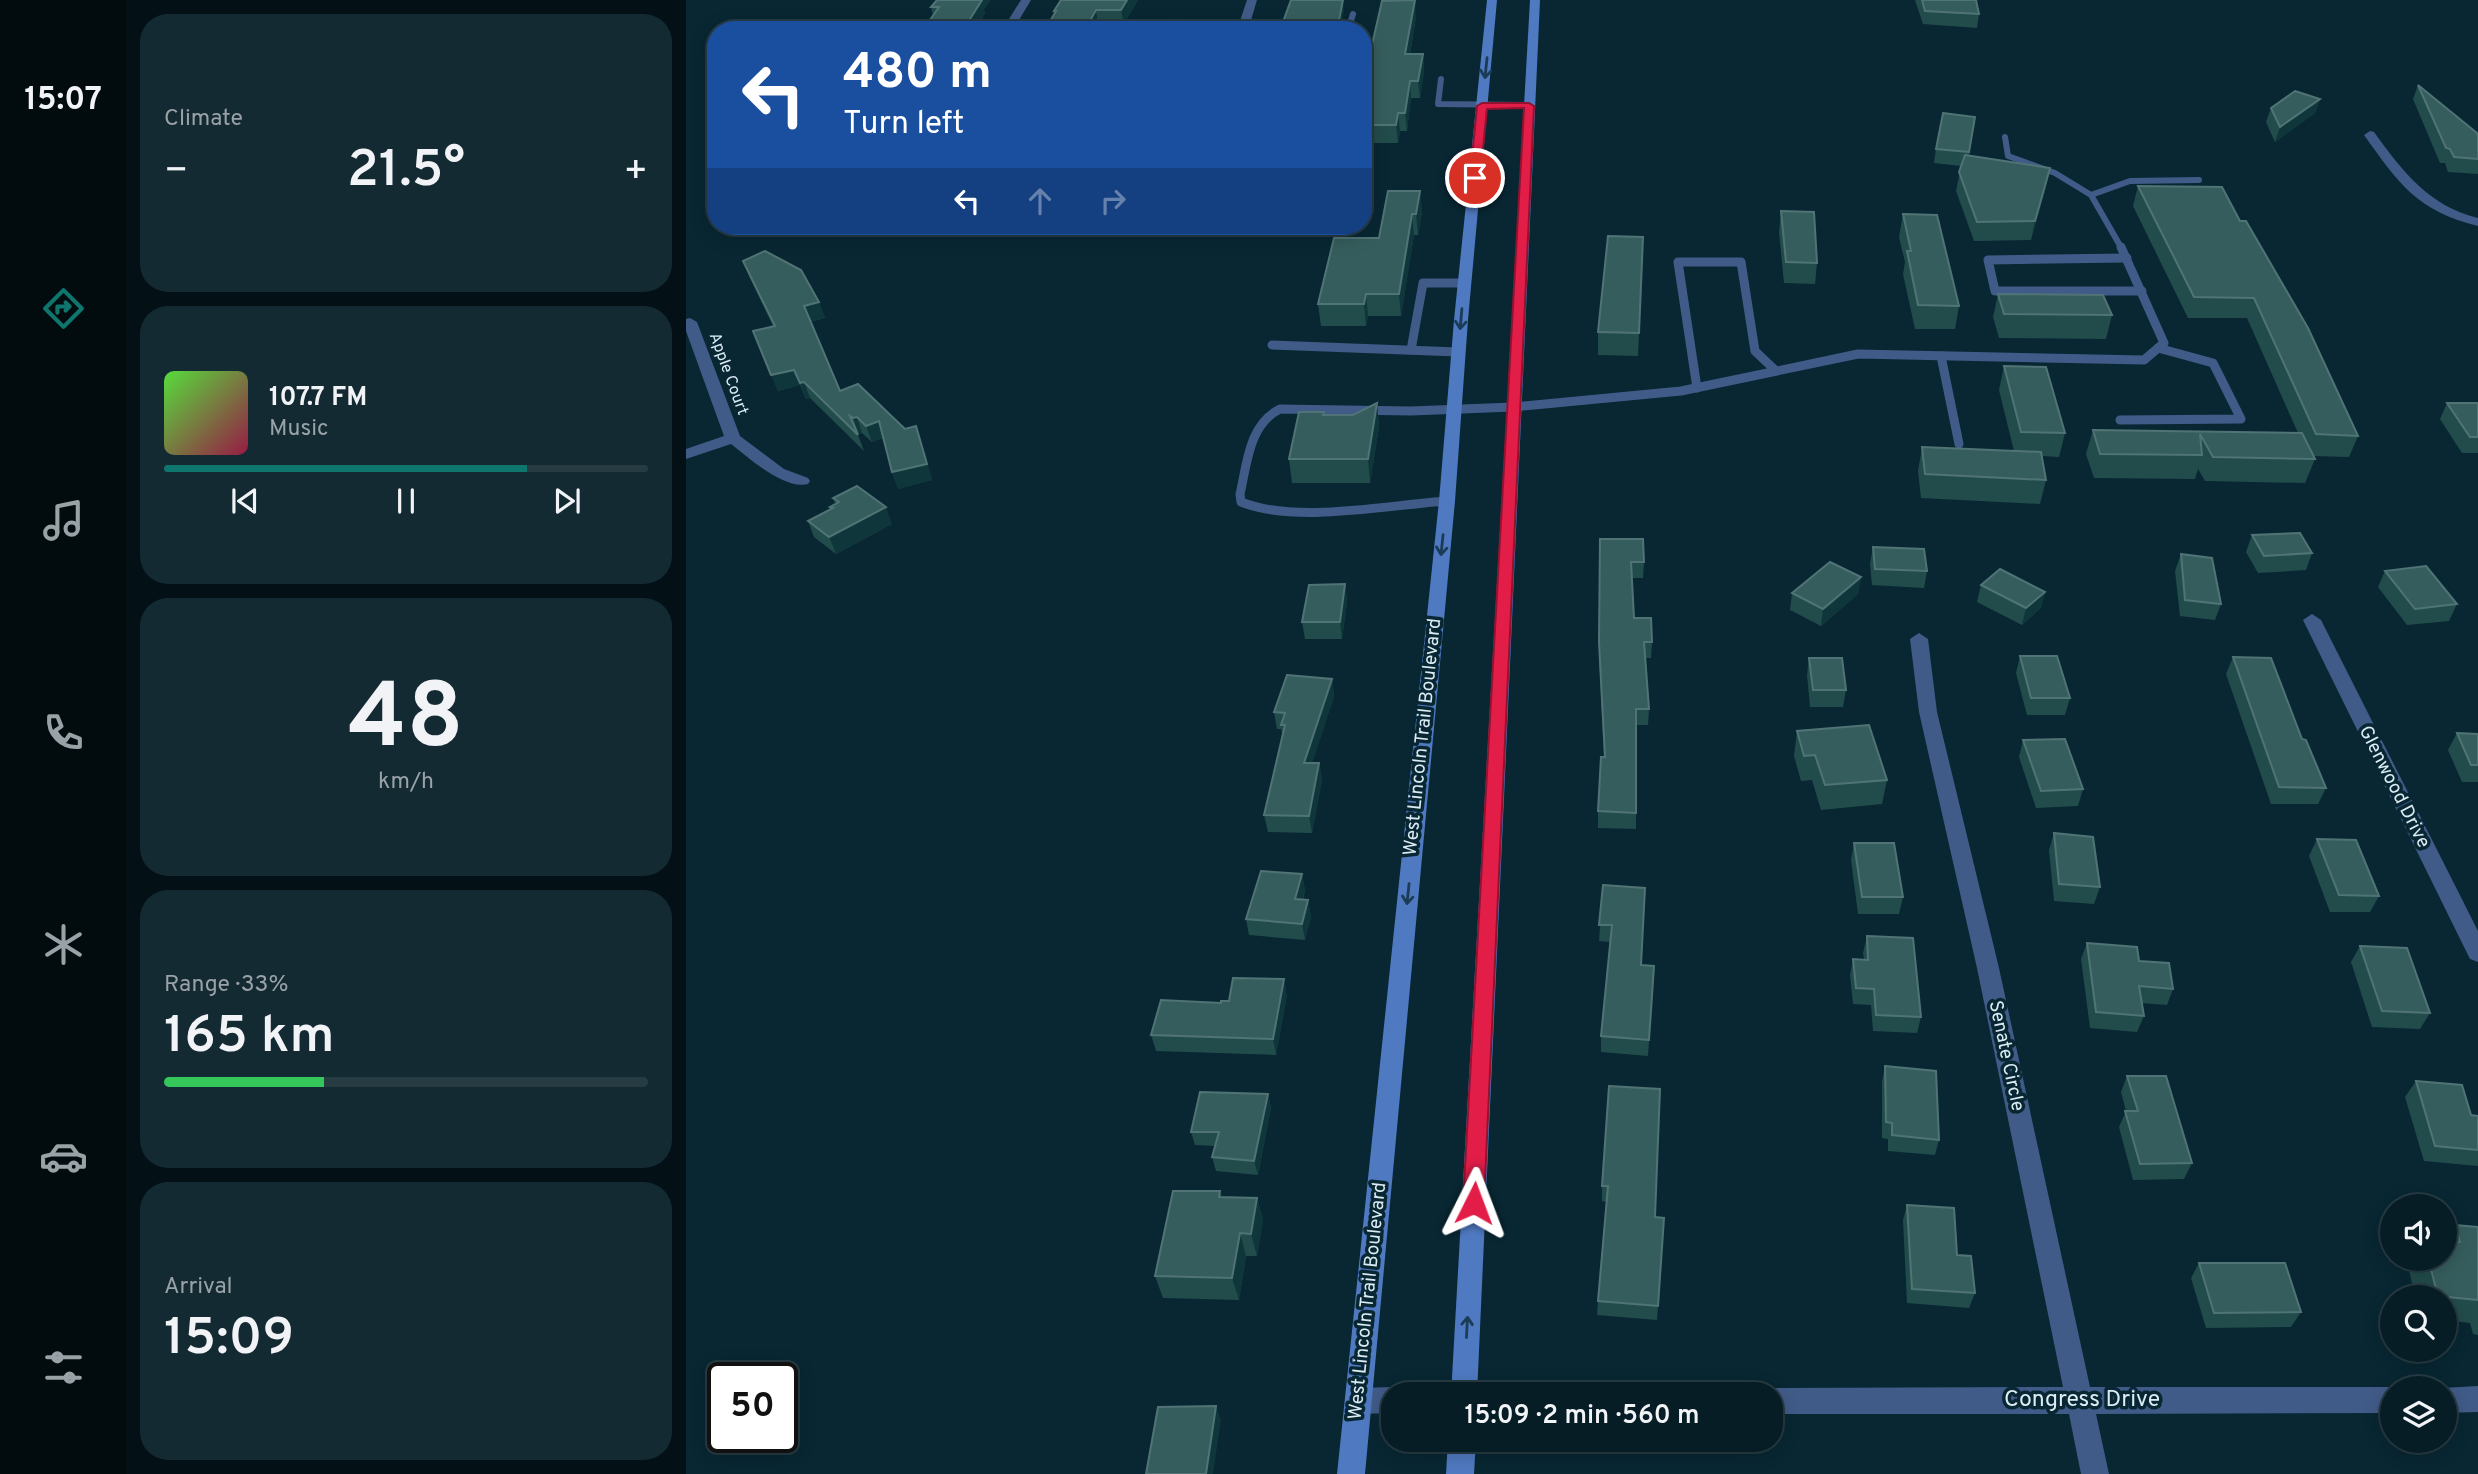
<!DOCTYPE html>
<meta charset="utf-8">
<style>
body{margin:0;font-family:Overpass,sans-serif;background:#142a32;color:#f1f3f6;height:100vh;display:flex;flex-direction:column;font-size:26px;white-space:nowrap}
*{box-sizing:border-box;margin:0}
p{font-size:23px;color:#98a2a7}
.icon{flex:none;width:38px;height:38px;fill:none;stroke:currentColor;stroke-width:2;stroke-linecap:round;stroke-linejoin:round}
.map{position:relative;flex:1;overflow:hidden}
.sheet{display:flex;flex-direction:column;gap:14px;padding:14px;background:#031015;width:560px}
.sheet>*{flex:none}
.banner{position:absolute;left:21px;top:21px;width:665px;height:214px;border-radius:28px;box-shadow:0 4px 18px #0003,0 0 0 2px #273b43;background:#1a4fa0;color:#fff;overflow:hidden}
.controls{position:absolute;left:1694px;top:1194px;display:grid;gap:14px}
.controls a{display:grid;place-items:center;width:77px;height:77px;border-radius:50%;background:#061d26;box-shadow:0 4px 18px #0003,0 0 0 2px #273b43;font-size:35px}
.speed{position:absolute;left:21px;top:1362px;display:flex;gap:14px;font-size:35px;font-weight:700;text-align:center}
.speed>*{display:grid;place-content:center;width:91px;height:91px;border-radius:50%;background:#061d26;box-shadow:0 4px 18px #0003,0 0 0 2px #273b43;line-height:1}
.speed .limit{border:4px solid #111;border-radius:10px;background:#fff;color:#111}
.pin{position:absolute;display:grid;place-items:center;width:60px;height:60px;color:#fff;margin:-30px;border:4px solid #fff;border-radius:50%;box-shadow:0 2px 7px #0007}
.me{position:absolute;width:77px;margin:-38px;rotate:3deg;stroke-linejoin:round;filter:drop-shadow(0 0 5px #0008)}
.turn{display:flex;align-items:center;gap:24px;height:147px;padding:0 21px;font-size:32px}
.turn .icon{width:91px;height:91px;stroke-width:2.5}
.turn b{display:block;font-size:49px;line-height:60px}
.lanes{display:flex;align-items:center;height:66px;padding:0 21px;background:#0003;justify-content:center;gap:35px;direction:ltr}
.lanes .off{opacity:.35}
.big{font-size:52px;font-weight:600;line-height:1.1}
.sheet .tile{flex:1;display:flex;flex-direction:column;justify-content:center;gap:10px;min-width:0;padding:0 24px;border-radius:28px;background:#142a32}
.sheet .dial{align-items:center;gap:0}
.dial b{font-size:91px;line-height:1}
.song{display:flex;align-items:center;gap:21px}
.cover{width:84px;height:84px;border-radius:10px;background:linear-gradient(135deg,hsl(110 70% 55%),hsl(340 70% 35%))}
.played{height:7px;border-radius:4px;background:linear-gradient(90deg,#0f766e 75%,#273b43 75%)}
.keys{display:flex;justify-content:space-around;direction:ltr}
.heat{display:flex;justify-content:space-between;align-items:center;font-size:38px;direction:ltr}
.charge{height:10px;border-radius:5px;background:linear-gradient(90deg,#34c759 33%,#273b43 0)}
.trip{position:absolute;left:695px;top:1382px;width:402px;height:70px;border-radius:28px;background:#061d26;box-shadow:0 4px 18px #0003,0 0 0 2px #273b43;font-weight:600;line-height:70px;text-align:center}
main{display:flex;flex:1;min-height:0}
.dock{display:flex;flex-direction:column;width:126px;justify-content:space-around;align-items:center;background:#020c0f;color:#98a2a7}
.dock .icon{width:49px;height:49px}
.dock .selected{color:#0f766e}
.dock b{font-size:32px;color:#f1f3f6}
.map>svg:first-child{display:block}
</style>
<main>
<nav class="dock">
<b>15:07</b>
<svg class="icon selected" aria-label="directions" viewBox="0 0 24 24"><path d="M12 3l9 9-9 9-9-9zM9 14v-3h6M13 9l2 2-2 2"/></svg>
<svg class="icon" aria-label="music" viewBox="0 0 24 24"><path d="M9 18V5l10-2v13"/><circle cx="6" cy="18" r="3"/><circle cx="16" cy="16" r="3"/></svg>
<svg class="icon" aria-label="phone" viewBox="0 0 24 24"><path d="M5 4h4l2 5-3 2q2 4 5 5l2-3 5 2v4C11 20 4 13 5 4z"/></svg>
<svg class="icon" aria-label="climate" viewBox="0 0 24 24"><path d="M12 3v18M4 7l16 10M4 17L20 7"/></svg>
<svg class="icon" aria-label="car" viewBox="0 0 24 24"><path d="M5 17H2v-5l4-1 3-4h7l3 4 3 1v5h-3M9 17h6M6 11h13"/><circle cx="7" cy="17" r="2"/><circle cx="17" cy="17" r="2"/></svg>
<svg class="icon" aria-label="filters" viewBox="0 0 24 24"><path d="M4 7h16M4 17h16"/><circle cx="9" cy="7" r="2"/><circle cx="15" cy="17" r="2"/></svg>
</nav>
<section class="sheet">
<div class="tile"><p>Climate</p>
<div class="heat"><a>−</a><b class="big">21.5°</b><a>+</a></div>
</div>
<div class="tile">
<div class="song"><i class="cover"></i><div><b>107.7 FM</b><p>Music</p></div></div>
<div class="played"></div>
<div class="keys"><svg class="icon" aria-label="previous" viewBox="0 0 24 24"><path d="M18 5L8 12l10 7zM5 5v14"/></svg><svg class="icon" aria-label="pause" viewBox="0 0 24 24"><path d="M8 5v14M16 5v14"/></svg><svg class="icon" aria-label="next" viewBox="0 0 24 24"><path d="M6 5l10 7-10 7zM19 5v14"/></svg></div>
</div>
<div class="tile dial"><b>48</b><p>km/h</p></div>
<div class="tile"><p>Range · 33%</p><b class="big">165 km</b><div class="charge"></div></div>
<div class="tile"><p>Arrival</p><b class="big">15:09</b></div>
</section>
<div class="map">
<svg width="1792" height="1474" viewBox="0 0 1792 1474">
<rect width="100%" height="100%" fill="#082733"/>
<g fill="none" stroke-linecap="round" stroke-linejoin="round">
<g stroke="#415b88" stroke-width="6">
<path d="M662,30l5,-16"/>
<path d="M755,79l-3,25 91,1"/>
<path d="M1319,137l3,19 47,17 36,22 31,54"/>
<path d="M1405,195l39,-14 69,-1"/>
</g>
<g stroke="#415b88" stroke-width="9">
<path d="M1441,258l-139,2 7,31h147"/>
<path d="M586,345l186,7"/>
<path d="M725,350l12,-67h42"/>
<path d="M1255,356l18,88"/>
<path d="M1011,388l-19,-126h63l14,89 21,20"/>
<path d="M1434,420l121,-1 -28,-56 -55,-15"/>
<path d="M761,501c-60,4 -151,23 -206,1l-1,-8c7,-30 9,-70 40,-85l131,2 102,-4 168,-16 177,-37 286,6 20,-17 -43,-96"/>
</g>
<g fill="#415b88" fill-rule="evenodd">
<path d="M335,0h10l-18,30h-11z"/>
<path d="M561,0h10l-9,30h-11z"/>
<path d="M1684,131l4,1c29,40 55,74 104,86v8c-61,-15 -79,-42 -114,-91z"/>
<path d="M4,318l7,4 43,114 44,33 24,9 2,3 -2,3c-24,6 -59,-26 -77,-40l-45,15v-10l38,-13 -38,-105v-12z"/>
<path d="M1626,614l9,6 157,311v31l-8,-3 -3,-6 -164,-333z"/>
<path d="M1233,633l9,6 9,73 62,256 91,419h302l3,1h-3v25l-296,1 13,60h-28l-12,-60h-298v-19h-11l11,-7 292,-1 -86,-419 -58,-256 -9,-73z"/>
<path d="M1792,1386v26l-33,1v-25h-3z"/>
<path d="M707,1387l10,4 1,4h-11v18l-35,1 -10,-4 -3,-9 3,-9 10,-4z"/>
</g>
<g fill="#4f79c1" fill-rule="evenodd">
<path d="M801,0h10l-29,320 -13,181 -90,973h-28l102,-973 15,-181z"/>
<path d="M844,0h10l-63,1395h-26z"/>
<path d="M762,1440h28l-2,34h-28z"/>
</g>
</g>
<g fill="#224c4b">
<path d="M452,0l-14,24h-26l-3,6h-50l10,-16 -1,-3z"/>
<path d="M1229,0h61l3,14 -2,14 -54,-4z"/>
<path d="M245,7l53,3 1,3 -10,17h-52l10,-15z"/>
<path d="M730,17l-6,37h13l1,18 -4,26h-9l-4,33h-7l-2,12h-35v-39l2,-11 -1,-13z"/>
<path d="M1732,85l60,52v37l-30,-2 -3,-9h-5l-27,-64z"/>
<path d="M1634,99l-5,14 -40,29 -9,-20 5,-14z"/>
<path d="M1289,117l-6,39 77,31 -15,53 -57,1 -18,-50 5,-25 -27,-3 2,-14z"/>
<path d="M1452,186l102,35 118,215 -9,21 -36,-1 2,3 -10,24 -100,-2 -7,-12 -3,10 -101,-1 -8,-24 7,-24 205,3 -51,-115h-59l-55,-112z"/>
<path d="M734,191l2,21 -4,23h-4l-13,81h-33l-2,10h-45l-3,-22 61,-66z"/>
<path d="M1095,211l36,52 -2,21 -31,-1 -5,-51z"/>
<path d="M1217,214l56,92 -4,23h-40l-12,-55 2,-12 -6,-25z"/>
<path d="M957,237l-5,119 -40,-1v-23z"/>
<path d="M57,261l76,41 6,16 -15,4 30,69 65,38 11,-3 16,54 -34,9 -6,-17 -9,-34 -11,4 -10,-9 -3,1 -2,-2 7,19 -54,-53 -4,1 -6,-14 -22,6 -25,-60 20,-5 -24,-50z"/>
<path d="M1312,294l114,21 -6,24 -107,-1 -6,-21z"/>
<path d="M1318,366l61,67 -6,24 -17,-1 4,24 -6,24 -119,-6 -3,-27 4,-24 92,4 -15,-61z"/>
<path d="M691,403l2,24 -9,56h-78l-3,-24 35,-47v3h29z"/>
<path d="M1761,403h31v50h-16l-22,-34z"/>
<path d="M147,498l59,26 -56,30 -22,-17 -6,-16 23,-12 -1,-2 5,-3z"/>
<path d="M1566,535l60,18 -6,17 -48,3 -12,-21z"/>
<path d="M914,539l44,23 -1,16h-11l2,40 18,24 -1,16h-6l4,51 -1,16h-12v104l-38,-1v-17l6,-54 -5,-98z"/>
<path d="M1187,547l54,24 -3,17 -52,-3 -2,-21z"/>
<path d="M1495,554l40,50 -6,16 -35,-4 -5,-45z"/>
<path d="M1699,571l72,33 -8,17 -42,4 -29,-38z"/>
<path d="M1175,577l-3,17 -37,32 -31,-16 2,-17z"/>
<path d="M659,584l2,17 -5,38h-37l-3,-17z"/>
<path d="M1295,585l64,7 -4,16 -19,17 -45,-23z"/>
<path d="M1334,656l50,42 -5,17h-38l-11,-42z"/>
<path d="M1547,657l69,82 24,49 -8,16h-47l-45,-130z"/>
<path d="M1123,658l37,32 -3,17h-33l-3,-32z"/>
<path d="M646,679l2,17 -22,67h7l3,17 -10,53 -44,-1 -4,-17 19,-79 -2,-7h-4l-3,-17z"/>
<path d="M1111,731l90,49 -5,24 -61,6 -9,-30 -11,1 -7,-25z"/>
<path d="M1771,733l21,1v48h-16l-14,-32z"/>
<path d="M1337,740l60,49 -5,17 -42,2 -17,-51z"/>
<path d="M1368,833l46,54 -6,17 -40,-3 -5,-51z"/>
<path d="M1631,839l62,57 -9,16h-40l-21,-56z"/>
<path d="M1168,843l49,54 -4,17h-41l-7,-54z"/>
<path d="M616,874l3,17 -2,9h5l3,17 -6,23 -56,-5 -3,-16z"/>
<path d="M917,885l38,80 13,1 -6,90 -47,-4v-16l9,-94 -11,-1z"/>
<path d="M1181,936l54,81 -4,16 -44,-2 -2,-26 -18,-1 -3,-29 3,-16h11l-1,-6z"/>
<path d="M1401,943l52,18 34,28 -6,16 -26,-2 3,13 -7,16 -47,-4 -9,-69z"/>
<path d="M1674,946l70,67 -10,16 -48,-2 -21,-65z"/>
<path d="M601,995l-11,60 -120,-4 -5,-16 70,-32 8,-2z"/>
<path d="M1199,1066l54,74 -4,15 -47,-4v-12l-6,-1v-56z"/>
<path d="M1441,1076l65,87 -8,16 -51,1 -14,-53 7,-16 -5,-19z"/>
<path d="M1730,1081l55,34 7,1v50l-54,-5 -19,-64z"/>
<path d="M923,1086l46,131 9,1 -7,102 -60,-5 1,-14 9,-99 -5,-1v-15z"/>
<path d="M582,1094l3,14 -13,67 -42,-4 -4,-14 3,-11 -20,-1 -4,-13z"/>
<path d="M534,1191l2,6 35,1 6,22 -6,36h-11l-7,44 -76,-2 -8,-22z"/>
<path d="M1221,1205l50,50 18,38 -6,15 -62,-5 -4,-83z"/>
<path d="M1769,1225l23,2v108l-5,-1 -3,-11 -25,-3v-23h-30l-8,-36 1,-3h37v-19z"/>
<path d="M1513,1263l102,49 -10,15 -85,1 -15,-50z"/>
</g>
<g fill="#0f363a">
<path d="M292,0h13l-7,10 1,3 -10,17h-12z"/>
<path d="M441,0h11l-14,24 -3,-14z"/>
<path d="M657,0l1,11 -4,19h-3z"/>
<path d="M729,0l1,17 -9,55 -2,-18z"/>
<path d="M410,10l2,14 -3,6h-10z"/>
<path d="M737,54l1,18 -4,26 -2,-17z"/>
<path d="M724,81l1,17 -4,33 -2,-18z"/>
<path d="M1634,99l-5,14 -40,29 5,-15z"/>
<path d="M712,113l2,18 -2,12 -2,-18z"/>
<path d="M1364,168l-4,19 -15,53 4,-19z"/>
<path d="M734,191l2,21 -4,23 -2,-21z"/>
<path d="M726,214l2,21 -13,81 -2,-22z"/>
<path d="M680,294l2,22 -2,10 -2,-22z"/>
<path d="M133,302l6,16 -15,4 -6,-16z"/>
<path d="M108,370l6,15 -22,6 -7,-16z"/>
<path d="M118,382l6,16 -4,1 -6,-16z"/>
<path d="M691,403l2,24 -9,56 -2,-24z"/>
<path d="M171,417l5,16 -3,1 -6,-16z"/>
<path d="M193,421l6,16 -13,5 -6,-16z"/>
<path d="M230,426l16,54 -34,9 -6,-17z"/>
<path d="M200,507l6,17 -56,30 -7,-17z"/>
<path d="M1175,577l-3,17 -37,32 2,-17z"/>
<path d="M659,584l2,17 -5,38 -2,-17z"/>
<path d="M1359,592l-4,16 -19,17 4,-17z"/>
<path d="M646,679l2,17 -27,83 -3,-16z"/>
<path d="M633,763l3,17 -10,53 -3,-17z"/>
<path d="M616,874l3,17 -7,24 -3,-16z"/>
<path d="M622,900l3,17 -6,23 -3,-16z"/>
<path d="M598,979l3,16 -11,60 -3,-16z"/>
<path d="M582,1094l3,14 -13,67 -4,-14z"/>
<path d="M571,1198l6,22 -6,36 -6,-22z"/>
<path d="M554,1233l6,23 -7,44 -7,-22z"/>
<path d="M530,1406l5,14 -8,54h-7z"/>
</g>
<g fill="#365d5d" stroke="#507475" stroke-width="2">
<path d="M251,0h45l-19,30h-40l16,-23h-8z"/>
<path d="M375,0h66l-6,10h-25l-11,20h-40l11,-19h-2z"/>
<path d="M605,0h52l-6,30h-57z"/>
<path d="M729,0l-10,54h18l-5,27h-8l-5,32h-7l-2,12h-33v-21l5,-23 -4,-1 18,-79z"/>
<path d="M1236,0h54l3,14 -54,-3z"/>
<path d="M490,20l7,6 14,1 -1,3h-28z"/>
<path d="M1732,85l59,48 1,4v22l-24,-2 -4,-8 -4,-1z"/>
<path d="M1609,91l25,8 -40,28 -9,-19z"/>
<path d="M1257,113l32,4 -6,35 -33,-3z"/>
<path d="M1279,155l85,13 -15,53 -58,1 -18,-50z"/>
<path d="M1452,186l84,1 18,34h6l62,107 50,108 -42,-2 -62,-136 -60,-1z"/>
<path d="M702,191h32l-4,23h-4l-13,80h-33l-2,10h-46l16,-66h45z"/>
<path d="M1095,211l33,1 3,51 -31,-1z"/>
<path d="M1217,214l34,1 22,91 -41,-1 -11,-54h4z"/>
<path d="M922,236l35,1 -4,96 -41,-1z"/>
<path d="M79,251l36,19 18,32 -15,4 36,85 18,-7 47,45 11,-3 11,38 -35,8 -13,-51 -13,5 -9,-9 -4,1 -3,-2 8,19 -54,-53 -4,1 -6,-13 -23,5 -18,-44 22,-5 -32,-65z"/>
<path d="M1312,294l105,1 9,20 -108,-1z"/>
<path d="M1318,366l42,1 19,66 -44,-1z"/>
<path d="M691,403l-9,56h-79l10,-47h25l-1,3h30z"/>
<path d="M1761,403h31v34h-8z"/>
<path d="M1407,430l209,3 13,26 -102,-2 -13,-23 2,21 -102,-1z"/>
<path d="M1236,447l119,5 5,28 -121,-6z"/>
<path d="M171,486l29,21 -57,30 -21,-16 25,-13 -3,-1 9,-5 -6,-4z"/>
<path d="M1614,533l12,20 -48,3 -12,-21z"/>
<path d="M914,539h43l1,23h-13l3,56h17l1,24h-8l5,67h-13v104l-38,-2 3,-54h4l-6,-115z"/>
<path d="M1187,547l51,2 3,22 -52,-2z"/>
<path d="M1495,554l31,4 9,46 -36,-4z"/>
<path d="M1144,562l31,15 -38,32 -31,-16z"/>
<path d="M1740,566l31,38 -42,5 -30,-38z"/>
<path d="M1314,569l45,23 -19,16 -45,-23z"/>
<path d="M659,584l-5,38h-38l7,-37z"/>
<path d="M1334,656h37l13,42h-39z"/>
<path d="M1547,657l38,1 31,81 4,1 20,48 -47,-1z"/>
<path d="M1123,658h33l4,32h-33z"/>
<path d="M601,675l45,4 -28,84h15l-10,53 -45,-1 21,-90h-4l4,-12 -11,-1z"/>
<path d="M1183,725l18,55 -62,5 -10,-30 -11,1 -7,-25z"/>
<path d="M1771,733l21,1v31h-7z"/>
<path d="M1379,739l18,50 -42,2 -18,-51z"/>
<path d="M1368,833l39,4 7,50 -41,-3z"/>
<path d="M1631,839l39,1 23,56 -40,-1z"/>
<path d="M1168,843h40l9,54h-41z"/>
<path d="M575,871l41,3 -7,25 13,1 -6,24 -56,-5z"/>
<path d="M917,885l42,3 -4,77 13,1 -5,74 -48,-4 11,-111h-13z"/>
<path d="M1181,936l46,2 8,79 -45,-2 -2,-26 -18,-1 -3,-29 15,1z"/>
<path d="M1401,943l50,4 2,14 30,2 4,26 -34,-3 5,30 -48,-4z"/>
<path d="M1674,946l47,2 23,65 -48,-2z"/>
<path d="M547,978l51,1 -11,60 -122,-4 10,-35 60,3v-2h8z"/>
<path d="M1199,1066l51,5 3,69 -47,-5v-12l-6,-1z"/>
<path d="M1441,1076h39l26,87 -52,1 -15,-53h13z"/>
<path d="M1730,1081l46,4 9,30 7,1v34l-43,-4z"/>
<path d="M923,1086l51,3 -5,128 9,1 -6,88 -60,-5 10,-115h-6z"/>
<path d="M514,1092l68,2 -14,67 -42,-4 7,-25h-28z"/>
<path d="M487,1191h47l-1,6 38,1 -6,36 -11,-1 -8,45 -77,-2z"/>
<path d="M1221,1205l47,3 3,47 14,1 4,37 -63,-4z"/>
<path d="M1769,1225l23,2v73l-40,-4 -10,-38h17v-17l15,1z"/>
<path d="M1513,1263h86l16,49 -87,1z"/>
<path d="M530,1406l-10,68h-60l12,-67z"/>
</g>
<defs><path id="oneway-shaft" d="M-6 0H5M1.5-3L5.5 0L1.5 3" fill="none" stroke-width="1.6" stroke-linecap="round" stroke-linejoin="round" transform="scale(1.75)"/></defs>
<g stroke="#1a3c56">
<use href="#oneway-shaft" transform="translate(800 68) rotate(96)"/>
<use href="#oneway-shaft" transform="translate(775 319) rotate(95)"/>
<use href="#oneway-shaft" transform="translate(756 545) rotate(96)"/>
<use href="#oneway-shaft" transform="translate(722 894) rotate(96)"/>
<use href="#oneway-shaft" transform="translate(781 1327) rotate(-87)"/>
</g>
<path fill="#e11d48" stroke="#92132f" stroke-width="2" d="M796,103h47l5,3 -50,1097 -3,6 -7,3 -8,-3 -3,-6 61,-1095 -37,1 -7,69 -5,4 -5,-4 7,-72z"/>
<g text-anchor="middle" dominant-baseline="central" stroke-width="7" stroke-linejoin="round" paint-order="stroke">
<g font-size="16" fill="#dbecf4" stroke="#082733">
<text transform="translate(42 374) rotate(70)">Apple Court</text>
</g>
<g font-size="19" fill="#dbecf4" stroke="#082733">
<text transform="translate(737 737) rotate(-84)">West Lincoln Trail Boulevard</text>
<text transform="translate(1708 787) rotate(63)">Glenwood Drive</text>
<text transform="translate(1320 1056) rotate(78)">Senate Circle</text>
<text transform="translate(682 1301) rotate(-84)">West Lincoln Trail Boulevard</text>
</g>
<g font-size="23" fill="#dbecf4" stroke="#082733">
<text x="1396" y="1400">Congress Drive</text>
</g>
</g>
</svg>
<div class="controls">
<a><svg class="icon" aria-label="sound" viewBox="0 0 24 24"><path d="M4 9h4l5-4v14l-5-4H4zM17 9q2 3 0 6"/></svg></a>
<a><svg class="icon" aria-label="search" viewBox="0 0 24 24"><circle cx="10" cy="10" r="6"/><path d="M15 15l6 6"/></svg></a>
<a><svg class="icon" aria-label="layers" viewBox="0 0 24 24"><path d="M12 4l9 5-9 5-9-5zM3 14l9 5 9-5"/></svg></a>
</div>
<div class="speed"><div class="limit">50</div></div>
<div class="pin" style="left:789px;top:178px;background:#d93025"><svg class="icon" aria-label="arrive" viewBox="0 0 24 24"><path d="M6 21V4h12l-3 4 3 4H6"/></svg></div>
<svg class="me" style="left:788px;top:1203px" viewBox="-20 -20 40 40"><path d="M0-17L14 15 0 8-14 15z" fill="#e11d48" stroke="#fff" stroke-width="4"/></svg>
<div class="trip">15:09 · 2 min · 560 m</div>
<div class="banner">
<div class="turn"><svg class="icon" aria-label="left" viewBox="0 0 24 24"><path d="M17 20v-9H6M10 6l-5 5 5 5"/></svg><div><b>480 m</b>Turn left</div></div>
<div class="lanes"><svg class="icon" aria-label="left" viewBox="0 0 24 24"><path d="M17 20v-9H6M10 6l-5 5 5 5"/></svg><svg class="icon off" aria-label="ahead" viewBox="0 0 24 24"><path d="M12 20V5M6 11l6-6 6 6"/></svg><svg class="icon off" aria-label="right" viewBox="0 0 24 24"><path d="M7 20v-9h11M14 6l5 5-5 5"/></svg></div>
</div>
</div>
</main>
